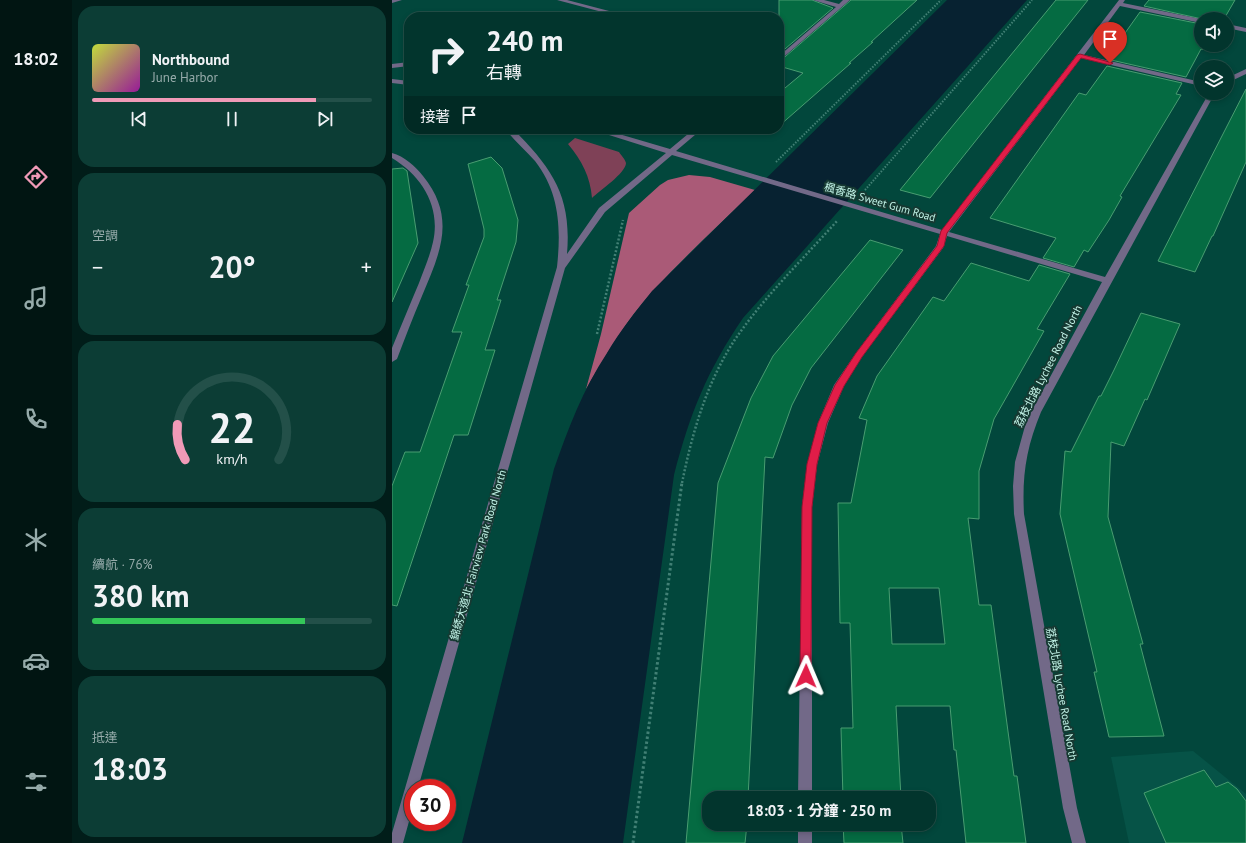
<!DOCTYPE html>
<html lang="zh-TW">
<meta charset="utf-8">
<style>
body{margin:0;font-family:"PT Sans","Noto Sans TC",sans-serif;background:#0c3d35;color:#f1f3f6;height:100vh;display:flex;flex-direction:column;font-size:15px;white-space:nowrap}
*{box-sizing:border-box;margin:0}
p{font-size:13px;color:#96abaa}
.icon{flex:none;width:22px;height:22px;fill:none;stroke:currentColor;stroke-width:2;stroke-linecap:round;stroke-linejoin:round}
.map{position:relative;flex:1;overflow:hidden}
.side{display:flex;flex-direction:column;gap:6px;padding:6px;background:#011d19;width:320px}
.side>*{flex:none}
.top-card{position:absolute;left:12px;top:12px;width:380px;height:122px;border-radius:16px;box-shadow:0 2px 6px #0003,0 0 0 1px #235049;background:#02352d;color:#f1f3f6;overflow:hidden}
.buttons{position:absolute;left:802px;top:12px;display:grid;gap:8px}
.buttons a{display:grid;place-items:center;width:40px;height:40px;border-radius:50%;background:#02352d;box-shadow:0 2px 6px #0003,0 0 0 1px #235049;font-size:20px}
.speed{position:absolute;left:12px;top:779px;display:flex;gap:8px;font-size:20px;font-weight:700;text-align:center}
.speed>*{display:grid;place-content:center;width:52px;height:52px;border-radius:50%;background:#02352d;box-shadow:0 2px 6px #0003,0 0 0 1px #235049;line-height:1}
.speed .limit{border:6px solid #d22;background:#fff;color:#111}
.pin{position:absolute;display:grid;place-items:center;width:34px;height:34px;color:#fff;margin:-41px -17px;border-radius:50% 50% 50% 0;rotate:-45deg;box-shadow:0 0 4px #0007}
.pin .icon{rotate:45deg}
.me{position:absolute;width:44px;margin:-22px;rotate:1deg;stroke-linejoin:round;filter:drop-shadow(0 0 3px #0008)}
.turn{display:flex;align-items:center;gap:14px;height:84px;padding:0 16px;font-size:18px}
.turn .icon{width:52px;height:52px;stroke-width:2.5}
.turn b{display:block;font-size:28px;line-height:34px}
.then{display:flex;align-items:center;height:38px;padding:0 16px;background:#0003;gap:8px;font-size:15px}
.big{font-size:30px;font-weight:700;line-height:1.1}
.side .widget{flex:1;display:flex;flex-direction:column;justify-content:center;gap:6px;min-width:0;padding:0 14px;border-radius:16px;background:#0c3d35}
.side .dial{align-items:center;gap:0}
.dial svg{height:104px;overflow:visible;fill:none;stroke:#235049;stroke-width:7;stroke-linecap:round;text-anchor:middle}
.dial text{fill:#f1f3f6;stroke:none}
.song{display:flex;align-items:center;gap:12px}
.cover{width:48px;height:48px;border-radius:6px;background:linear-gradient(135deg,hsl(70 70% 55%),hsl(300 70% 35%))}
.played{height:4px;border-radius:2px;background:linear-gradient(90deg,#f09ab7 80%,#235049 80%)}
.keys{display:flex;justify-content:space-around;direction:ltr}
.heat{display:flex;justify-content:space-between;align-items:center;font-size:22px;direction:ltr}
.charge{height:6px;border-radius:3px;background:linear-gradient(90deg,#34c759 76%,#235049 0)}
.trip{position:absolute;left:310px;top:791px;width:234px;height:40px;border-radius:16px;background:#02352d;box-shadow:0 2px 6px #0003,0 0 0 1px #235049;font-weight:700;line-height:40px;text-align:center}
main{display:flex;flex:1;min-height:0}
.tab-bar{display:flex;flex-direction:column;width:72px;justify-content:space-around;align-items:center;background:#011512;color:#96abaa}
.tab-bar .icon{width:28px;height:28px}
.tab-bar .current{color:#f09ab7}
.tab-bar b{font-size:18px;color:#f1f3f6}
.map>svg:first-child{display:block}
</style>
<main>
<nav class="tab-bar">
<b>18:02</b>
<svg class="icon current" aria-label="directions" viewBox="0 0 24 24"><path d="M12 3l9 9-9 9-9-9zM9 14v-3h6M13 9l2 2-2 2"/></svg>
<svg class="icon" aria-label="music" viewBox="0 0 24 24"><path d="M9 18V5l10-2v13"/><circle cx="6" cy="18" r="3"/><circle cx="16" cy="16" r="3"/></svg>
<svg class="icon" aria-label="phone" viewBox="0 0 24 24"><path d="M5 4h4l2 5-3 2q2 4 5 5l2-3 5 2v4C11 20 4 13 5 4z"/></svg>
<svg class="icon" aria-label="climate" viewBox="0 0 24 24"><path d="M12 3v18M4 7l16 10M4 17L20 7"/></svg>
<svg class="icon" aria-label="car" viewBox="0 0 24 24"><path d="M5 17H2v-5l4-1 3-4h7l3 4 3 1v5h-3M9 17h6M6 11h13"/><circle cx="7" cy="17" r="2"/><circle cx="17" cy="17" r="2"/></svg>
<svg class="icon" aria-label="filters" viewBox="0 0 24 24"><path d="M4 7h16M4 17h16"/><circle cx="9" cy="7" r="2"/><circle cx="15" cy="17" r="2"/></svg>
</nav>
<section class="side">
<div class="widget">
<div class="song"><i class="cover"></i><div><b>Northbound</b><p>June Harbor</p></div></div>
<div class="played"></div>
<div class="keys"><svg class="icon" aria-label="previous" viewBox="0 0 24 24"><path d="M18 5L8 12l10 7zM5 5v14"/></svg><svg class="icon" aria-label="pause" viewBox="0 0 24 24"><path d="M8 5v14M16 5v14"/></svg><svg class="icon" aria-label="next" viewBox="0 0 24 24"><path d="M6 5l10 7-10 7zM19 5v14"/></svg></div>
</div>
<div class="widget"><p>空調</p>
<div class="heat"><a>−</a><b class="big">20°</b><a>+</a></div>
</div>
<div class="widget dial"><svg viewBox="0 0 100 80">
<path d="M14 69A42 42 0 1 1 86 69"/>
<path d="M14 69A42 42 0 0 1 8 42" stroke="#f09ab7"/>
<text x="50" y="56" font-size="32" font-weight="700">22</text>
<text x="50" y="72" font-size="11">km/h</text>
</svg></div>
<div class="widget"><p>續航 · 76%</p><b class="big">380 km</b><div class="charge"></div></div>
<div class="widget"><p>抵達</p><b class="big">18:03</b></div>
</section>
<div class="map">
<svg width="854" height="843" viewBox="0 0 854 843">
<rect width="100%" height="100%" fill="#02473c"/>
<path fill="#065347" d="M801,751l53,43v49h-117l-18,-86z"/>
<path fill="#7f4157" d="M183,138l44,14c2,3 6,7 7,11 0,10 -27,28 -34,35 -2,-22 -10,-37 -24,-54z"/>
<path fill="#aa5a77" d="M297,175l21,2 45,13c-34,33 -70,66 -102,101 -27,29 -47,64 -67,98l15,-55 28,-121 31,-28 8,-5z"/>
<path fill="#072231" d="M555,0h80l-284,318c-36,53 -53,95 -69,157l-51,368h-161l92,-374c14,-40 29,-80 53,-116 13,-22 29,-42 45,-62z"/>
<g fill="#056b42" stroke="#499d71" fill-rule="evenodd">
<path d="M387,0h33l21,8 -54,46z"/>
<path d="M459,0h66l-46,42h2l-24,21h2l-72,63v-33l24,-20 -24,-7v-4z"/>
<path d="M664,0h32l-158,198 -30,-8z"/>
<path d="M757,0h86l-11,19h-22l-58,-13z"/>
<path d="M748,12l61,12v21h9l-3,5 -6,-1 -15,28 -75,-17 6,-9 -4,-1z"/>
<path d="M715,66l75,17 -6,11 5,1 -61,101 2,1 -13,23 -21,32 -4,-2 -10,17 -31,-9 13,-20 -66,-20 89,-125 7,2z"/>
<path d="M854,89v73l-33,74h-1l-17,36 -37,-11z"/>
<path d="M99,157l11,11 16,52 -2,22 -19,58h4l-16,50h10l-27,85h-14l-57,171 -5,-1v-119l13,-34h15l42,-120h-10l17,-47h-3l18,-48v-8l-16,-65z"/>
<path d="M11,168l4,3 11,72 -26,59v-133z"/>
<path d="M478,240l33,10 -92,118 -19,37 -19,53 -8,-1 -17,341h-39v26h38l-2,19h-59l32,-360 33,-85 22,-42z"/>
<path d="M579,263l58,18 10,-16 31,9 -33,55 7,2 -50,88 -15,52v48l-11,-1 11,87h12l23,171h3l9,67h-60l-10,-93h-2l-4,-44h-54l5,92h-58l-2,-70h12l-3,-105h-10l-2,-120h13l16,-83 -8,-2 18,-42 56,-79 11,4zM497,588h50l6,56h-53z"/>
<path d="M749,313l39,11 -33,76 -2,-1 -21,47 -13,-4 -3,75 35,127h-3l24,92 -55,1 -15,-65h3l-37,-158 5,-63 6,1 28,-56h2l13,-26z"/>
<path d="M812,770l12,17 12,-5 9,7 9,12v42h-80l-22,-50z"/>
<path d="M451,824h58l2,19h-59z"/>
</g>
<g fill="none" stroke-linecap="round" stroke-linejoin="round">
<g stroke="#428075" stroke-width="2" stroke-dasharray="1.5 1.5" stroke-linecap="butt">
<path d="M384,162l165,-162"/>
<path d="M473,190l167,-190"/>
</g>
<g stroke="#428075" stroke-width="2.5" stroke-dasharray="2 2" stroke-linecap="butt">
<path d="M205,334l26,-114"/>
<path d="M290,483c10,-49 24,-99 52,-142 29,-43 68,-81 103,-120"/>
</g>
<path stroke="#428075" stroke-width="3" stroke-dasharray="2.5 2.5" stroke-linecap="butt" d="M241,843l49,-361"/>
<g fill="#726988" fill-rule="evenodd">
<path d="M0,0h10l-10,3z"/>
<path d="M165,0h10l65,17h-11z"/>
<path d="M421,0h11l15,4 4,-4h7l-71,61v-5l57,-49z"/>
<path d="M727,0h6l-2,3 78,16v4l-81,-17 -36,49 117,27v4l-120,-28 -132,174 156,45 104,-184h6l-174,319c-15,36 -19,64 -17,102l53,294 9,35h-14l-9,-35 -49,-294 -1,-28 2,-24 10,-36 6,-14 71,-130 -155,-46 -4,12 -81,109 -18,29 -16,37 -11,42 -5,42v291h-14l4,-291 5,-42 11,-42 16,-38 22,-32 80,-107 4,-12 -268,-79 -67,57 -40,56 -147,520h-5v19l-10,36h-11v-10l165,-566c4,-38 3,-74 -22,-106 -10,-11 -21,-21 -30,-32h8c39,39 59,67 54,125l32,-46 67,-55 -76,-24h12l68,20 24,-20h8l-26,22 266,79z"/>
<path d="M835,24l19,4v4l-19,-4z"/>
<path d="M17,62v4l-17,2v-4z"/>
<path d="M854,69v5l-19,9v-5z"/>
<path d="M0,79l17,2v4l-17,-2z"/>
<path d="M0,153c12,3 24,14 31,23 34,42 17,77 -1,120 -9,21 -17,42 -25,63l-5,3v-14c9,-22 18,-44 27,-65 5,-14 11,-27 14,-41 8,-35 -11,-66 -41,-84z"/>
<rect x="406" y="824" width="14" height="19"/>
</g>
</g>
<path fill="#e11d48" stroke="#92132f" d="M688,54l33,9 -3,2 -29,-7 -134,175 -3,13 -82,111 -18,29 -17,37 -10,41 -5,43 -1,169 -1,3 -4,1 -4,-1 -2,-3 2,-169 5,-43 11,-41 17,-38 21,-32 81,-107 4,-15 136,-176z"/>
<g text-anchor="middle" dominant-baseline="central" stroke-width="4" stroke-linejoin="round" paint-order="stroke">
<g font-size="11" fill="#c2f3e7" stroke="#163932">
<text transform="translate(488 202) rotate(16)">楓香路 Sweet Gum Road</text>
<text transform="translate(656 366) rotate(-63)">荔枝北路 Lychee Road North</text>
<text transform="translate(86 555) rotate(-74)">錦綉大道北 Fairview Park Road North</text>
<text transform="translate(670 694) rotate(80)">荔枝北路 Lychee Road North</text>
</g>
</g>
</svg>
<div class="buttons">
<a><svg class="icon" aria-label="sound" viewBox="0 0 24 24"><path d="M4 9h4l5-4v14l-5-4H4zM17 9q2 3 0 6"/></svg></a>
<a><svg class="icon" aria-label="layers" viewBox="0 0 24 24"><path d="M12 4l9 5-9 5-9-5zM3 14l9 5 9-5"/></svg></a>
</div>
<div class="speed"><div class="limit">30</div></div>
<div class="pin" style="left:718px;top:63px;background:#d93025"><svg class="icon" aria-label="arrive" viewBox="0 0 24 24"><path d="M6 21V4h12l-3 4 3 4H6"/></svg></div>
<svg class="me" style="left:414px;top:676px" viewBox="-20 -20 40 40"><path d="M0-17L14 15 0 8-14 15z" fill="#e11d48" stroke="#fff" stroke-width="4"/></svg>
<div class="trip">18:03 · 1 分鐘 · 250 m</div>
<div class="top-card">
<div class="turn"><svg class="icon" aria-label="right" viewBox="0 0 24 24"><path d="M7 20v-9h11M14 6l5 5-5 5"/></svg><div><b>240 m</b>右轉</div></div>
<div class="then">接著<svg class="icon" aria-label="arrive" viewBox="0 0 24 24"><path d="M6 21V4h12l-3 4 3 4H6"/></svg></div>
</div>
</div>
</main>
